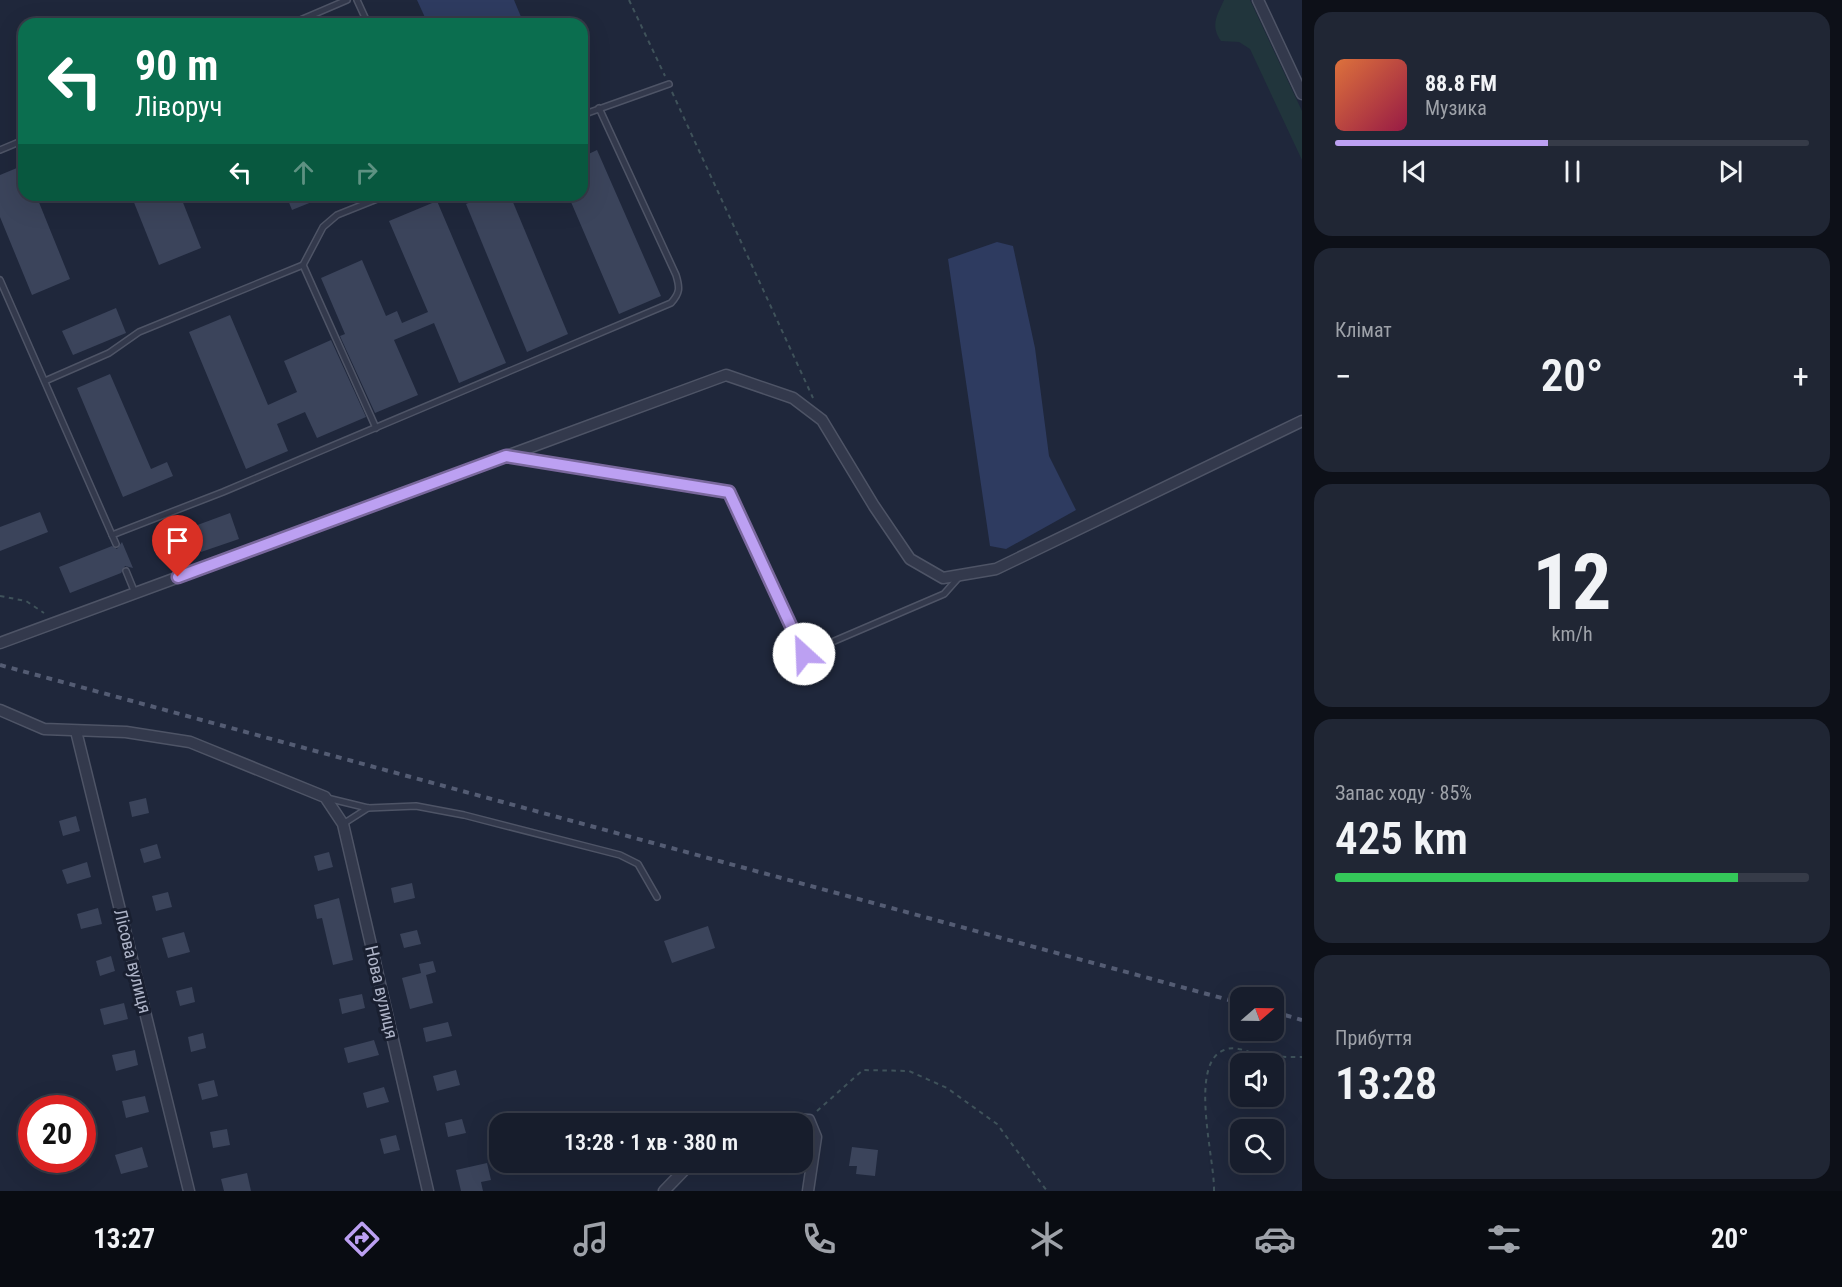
<!DOCTYPE html>
<html lang="uk">
<meta charset="utf-8">
<style>
body{margin:0;font-family:"Roboto Condensed",sans-serif;background:#202634;color:#f1f3f6;height:100vh;display:flex;flex-direction:column;font-size:22px;white-space:nowrap}
*{box-sizing:border-box;margin:0}
p{font-size:20px;color:#9ea2a9}
.icon{flex:none;width:33px;height:33px;fill:none;stroke:currentColor;stroke-width:2;stroke-linecap:round;stroke-linejoin:round}
.map{position:relative;flex:1;overflow:hidden}
.drawer{display:flex;flex-direction:column;gap:12px;padding:12px;background:#0d1018;width:540px}
.drawer>*{flex:none}
.guide{position:absolute;left:18px;top:18px;width:570px;height:183px;border-radius:18px;box-shadow:0 6px 24px #0002,0 0 0 2px #363b48;background:#0b6e4f;color:#fff;overflow:hidden}
.needle{width:39px;rotate:70deg}
.fabs{position:absolute;left:1230px;top:987px;display:grid;gap:12px}
.fabs a{display:grid;place-items:center;width:54px;height:54px;border-radius:12px;background:#171d2c;box-shadow:0 6px 24px #0002,0 0 0 2px #363b48;font-size:30px}
.speed{position:absolute;left:18px;top:1095px;display:flex;gap:12px;font-size:30px;font-weight:700;text-align:center}
.speed>*{display:grid;place-content:center;width:78px;height:78px;border-radius:50%;background:#171d2c;box-shadow:0 6px 24px #0002,0 0 0 2px #363b48;line-height:1}
.speed .limit{border:9px solid #d22;background:#fff;color:#111}
.pin{position:absolute;display:grid;place-items:center;width:51px;height:51px;color:#fff;margin:-62px -26px;border-radius:50% 50% 50% 0;rotate:-45deg;box-shadow:0 0 6px #0007}
.pin .icon{rotate:45deg}
.me{position:absolute;width:66px;margin:-33px;rotate:335deg;stroke-linejoin:round;filter:drop-shadow(0 0 4px #0008)}
.turn{display:flex;align-items:center;gap:21px;height:126px;padding:0 18px;font-size:27px}
.turn .icon{width:78px;height:78px;stroke-width:2.5}
.turn b{display:block;font-size:42px;line-height:51px}
.lanes{display:flex;align-items:center;height:57px;padding:0 18px;background:#0003;justify-content:center;gap:30px;direction:ltr}
.lanes .off{opacity:.35}
.big{font-size:45px;font-weight:600;line-height:1.1}
.drawer .card{flex:1;display:flex;flex-direction:column;justify-content:center;gap:9px;min-width:0;padding:0 21px;border-radius:18px;background:#202634}
.drawer .dial{align-items:center;gap:0}
.dial b{font-size:78px;line-height:1}
.song{display:flex;align-items:center;gap:18px}
.cover{width:72px;height:72px;border-radius:9px;background:linear-gradient(135deg,hsl(20 70% 55%),hsl(340 70% 35%))}
.played{height:6px;border-radius:3px;background:linear-gradient(90deg,#bca0f2 45%,#363b48 45%)}
.keys{display:flex;justify-content:space-around;direction:ltr}
.heat{display:flex;justify-content:space-between;align-items:center;font-size:33px;direction:ltr}
.charge{height:9px;border-radius:4px;background:linear-gradient(90deg,#34c759 85%,#363b48 0)}
.trip{position:absolute;left:489px;top:1113px;width:324px;height:60px;border-radius:18px;background:#171d2c;box-shadow:0 6px 24px #0002,0 0 0 2px #363b48;font-weight:600;line-height:60px;text-align:center}
.menu{display:flex;height:96px;justify-content:space-around;align-items:center;background:#090c12;color:#9ea2a9}
.menu .icon{width:42px;height:42px}
.menu .current{color:#bca0f2}
.menu b{font-size:27px;color:#f1f3f6}
main{display:flex;flex:1;min-height:0}
.map>svg:first-child{display:block}
</style>
<main>
<div class="map">
<svg width="1302" height="1191" viewBox="0 0 1302 1191">
<rect width="100%" height="100%" fill="#1f273b"/>
<path fill="#21353c" d="M1224,0h26l52,111v49l-52,-111 -11,-7 -18,-1c-11,-16 -4,-25 3,-41z"/>
<g fill="#2e3b60">
<path d="M417,0h97l10,24h-96z"/>
<path d="M997,242l16,4 22,102 14,108 27,54 -70,39 -16,-3 -42,-287z"/>
</g>
<g fill="#3b445b">
<path d="M597,150l64,146 -42,18 -51,-119h14v-38z"/>
<path d="M24,165v30h12l34,84 -38,16 -32,-78v-42z"/>
<path d="M131,195h49l21,53 -42,17z"/>
<path d="M286,195h43l-37,15z"/>
<path d="M487,195h23l58,139 -41,18 -61,-148z"/>
<path d="M437,201l69,162 -47,20 -25,-60 -40,17 24,55 -43,18 -35,-77 5,-2 -24,-56 41,-18 24,56 11,-5 5,12 26,-11 -39,-91z"/>
<path d="M116,308l10,25 -53,22 -11,-24z"/>
<path d="M230,315l38,90 29,-13 -13,-31 47,-21 35,77 -49,21 -12,-26 -28,12 11,27 -42,18 -57,-137z"/>
<path d="M110,374l41,95 16,-7 6,14 -50,21 -46,-109z"/>
<path d="M40,512l8,20 -48,19v-24z"/>
<path d="M230,513l9,26 -38,13 -9,-25z"/>
<path d="M122,542l11,26 -8,-2 -4,7 -51,20 -11,-26 53,-21 5,3z"/>
<path d="M146,798l3,15 -17,4 -3,-15z"/>
<path d="M76,816l4,15 -17,5 -4,-15z"/>
<path d="M157,844l4,14 -17,5 -4,-14z"/>
<path d="M329,852l4,15 -15,4 -4,-15z"/>
<path d="M87,862l4,15 -24,7 -5,-14z"/>
<path d="M412,883l3,15 -21,5 -3,-15z"/>
<path d="M168,892l4,15 -16,4 -4,-15z"/>
<path d="M339,898l14,62 -20,5 -11,-47 -5,1 -3,-14z"/>
<path d="M98,908l4,16 -21,5 -4,-15z"/>
<path d="M708,926l7,22 -43,15 -8,-22z"/>
<path d="M417,930l4,14 -17,4 -4,-14z"/>
<path d="M184,932l6,20 -22,6 -6,-20z"/>
<path d="M111,956l4,15 -15,5 -4,-15z"/>
<path d="M433,961l3,11 -10,3 7,28 -23,6 -8,-31 19,-5 -2,-9z"/>
<path d="M192,987l3,15 -15,4 -4,-15z"/>
<path d="M362,994l3,14 -23,6 -3,-15z"/>
<path d="M124,1003l4,16 -24,6 -4,-16z"/>
<path d="M448,1022l4,14 -26,6 -3,-14z"/>
<path d="M203,1033l3,15 -15,4 -3,-15z"/>
<path d="M374,1040l5,15 -31,8 -4,-15z"/>
<path d="M135,1050l3,15 -22,6 -4,-16z"/>
<path d="M456,1070l4,15 -23,6 -4,-15z"/>
<path d="M214,1080l4,16 -16,4 -4,-16z"/>
<path d="M384,1087l5,15 -22,6 -4,-15z"/>
<path d="M145,1096l4,16 -23,6 -4,-17z"/>
<path d="M462,1119l4,14 -18,4 -3,-14z"/>
<path d="M227,1129l3,16 -17,3 -3,-16z"/>
<path d="M396,1135l4,15 -16,4 -4,-15z"/>
<path d="M142,1147l6,20 -27,7 -6,-19z"/>
<path d="M852,1147l26,3 -3,26 -19,-2 1,-8h-8z"/>
<path d="M487,1163l4,17 -10,2 2,9h-22l-5,-21z"/>
<path d="M247,1173l4,18h-27l-3,-12z"/>
</g>
<g fill="none" stroke-linecap="round" stroke-linejoin="round">
<g stroke="#4e5466" stroke-width="8">
<g id="service">
<path d="M357,0l11,24"/>
<path d="M291,24l56,-24"/>
<path d="M582,115l87,-31"/>
<path d="M0,150l24,-10"/>
<path d="M0,280l116,264"/>
<path d="M45,381l64,-28 30,-21 164,-67"/>
<path d="M376,428l-73,-163 20,-38 14,-12 50,-20"/>
<path d="M511,457l218,35 75,162 140,-60 16,-18"/>
<path d="M112,535l111,-43 448,-189c9,-10 9,-15 5,-28l-77,-167"/>
<path d="M126,571l9,22"/>
<path d="M327,798l41,10 48,-2 48,9 156,40 18,9 19,33"/>
<path d="M343,824l25,-16"/>
</g>
</g>
<g stroke="#4e5466" stroke-width="13">
<g id="minor">
<path d="M1258,0l44,94"/>
<path d="M0,643l726,-268 67,23 29,22 52,86 36,53 33,19 53,-9 306,-148"/>
<path d="M0,710l44,19 82,3 64,10 135,55 18,27 85,367"/>
<path d="M76,731l113,460"/>
<path d="M763,1124l26,-5 20,1 7,17 -8,54"/>
<path d="M664,1191l28,-29"/>
</g>
</g>
<g stroke="#3f525a" stroke-width="2" stroke-dasharray="4.5 4.5" stroke-linecap="butt">
<path d="M629,0l36,76"/>
<path d="M672,92l141,306"/>
<path d="M0,596l26,5 18,12"/>
<path d="M817,1111l46,-41 46,1 38,17 50,36 50,67"/>
<path d="M1214,1191c1,-32 -26,-127 10,-141 14,-6 27,5 41,6 12,1 25,1 37,1"/>
</g>
<use href="#service" stroke="#33394c" stroke-width="5"/>
<use href="#minor" stroke="#33394c" stroke-width="10"/>
<g stroke="#545c73" stroke-width="4" stroke-dasharray="6 6" stroke-linecap="butt">
<path d="M0,665l1240,338"/>
<path d="M1274,1012l28,8"/>
</g>
</g>
<g fill="none" stroke-linecap="round" stroke-linejoin="round">
<g stroke="#7a689d" stroke-width="15">
<path id="route" d="M178,577l328,-121 223,36 75,162"/>
</g>
<use href="#route" stroke="#bca0f2" stroke-width="10"/>
</g>
<g text-anchor="middle" dominant-baseline="central" stroke-width="6" stroke-linejoin="round" paint-order="stroke">
<g font-size="18" fill="#aeb4c8" stroke="#191f30">
<text transform="translate(133 961) rotate(76)">Лісова вулиця</text>
<text transform="translate(382 992) rotate(77)">Нова вулиця</text>
</g>
</g>
</svg>
<div class="fabs">
<a><svg class="needle" viewBox="-14 -14 28 28"><path d="M0-13l5 13h-10z" fill="#e53935"/><path d="M0 13l5-13h-10z" fill="#9ea2a9"/></svg></a>
<a><svg class="icon" aria-label="sound" viewBox="0 0 24 24"><path d="M4 9h4l5-4v14l-5-4H4zM17 9q2 3 0 6"/></svg></a>
<a><svg class="icon" aria-label="search" viewBox="0 0 24 24"><circle cx="10" cy="10" r="6"/><path d="M15 15l6 6"/></svg></a>
</div>
<div class="speed"><div class="limit">20</div></div>
<div class="pin" style="left:178px;top:577px;background:#d93025"><svg class="icon" aria-label="arrive" viewBox="0 0 24 24"><path d="M6 21V4h12l-3 4 3 4H6"/></svg></div>
<svg class="me" style="left:804px;top:654px" viewBox="-20 -20 40 40"><circle r="19" fill="#fff"/><path d="M0-13L10 11 0 6-10 11z" fill="#bca0f2"/></svg>
<div class="trip">13:28 · 1 хв · 380 m</div>
<div class="guide">
<div class="turn"><svg class="icon" aria-label="left" viewBox="0 0 24 24"><path d="M17 20v-9H6M10 6l-5 5 5 5"/></svg><div><b>90 m</b>Ліворуч</div></div>
<div class="lanes"><svg class="icon" aria-label="left" viewBox="0 0 24 24"><path d="M17 20v-9H6M10 6l-5 5 5 5"/></svg><svg class="icon off" aria-label="ahead" viewBox="0 0 24 24"><path d="M12 20V5M6 11l6-6 6 6"/></svg><svg class="icon off" aria-label="right" viewBox="0 0 24 24"><path d="M7 20v-9h11M14 6l5 5-5 5"/></svg></div>
</div>
</div>
<section class="drawer">
<div class="card">
<div class="song"><i class="cover"></i><div><b>88.8 FM</b><p>Музика</p></div></div>
<div class="played"></div>
<div class="keys"><svg class="icon" aria-label="previous" viewBox="0 0 24 24"><path d="M18 5L8 12l10 7zM5 5v14"/></svg><svg class="icon" aria-label="pause" viewBox="0 0 24 24"><path d="M8 5v14M16 5v14"/></svg><svg class="icon" aria-label="next" viewBox="0 0 24 24"><path d="M6 5l10 7-10 7zM19 5v14"/></svg></div>
</div>
<div class="card"><p>Клімат</p>
<div class="heat"><a>−</a><b class="big">20°</b><a>+</a></div>
</div>
<div class="card dial"><b>12</b><p>km/h</p></div>
<div class="card"><p>Запас ходу · 85%</p><b class="big">425 km</b><div class="charge"></div></div>
<div class="card"><p>Прибуття</p><b class="big">13:28</b></div>
</section>
</main>
<nav class="menu">
<b>13:27</b>
<svg class="icon current" aria-label="directions" viewBox="0 0 24 24"><path d="M12 3l9 9-9 9-9-9zM9 14v-3h6M13 9l2 2-2 2"/></svg>
<svg class="icon" aria-label="music" viewBox="0 0 24 24"><path d="M9 18V5l10-2v13"/><circle cx="6" cy="18" r="3"/><circle cx="16" cy="16" r="3"/></svg>
<svg class="icon" aria-label="phone" viewBox="0 0 24 24"><path d="M5 4h4l2 5-3 2q2 4 5 5l2-3 5 2v4C11 20 4 13 5 4z"/></svg>
<svg class="icon" aria-label="climate" viewBox="0 0 24 24"><path d="M12 3v18M4 7l16 10M4 17L20 7"/></svg>
<svg class="icon" aria-label="car" viewBox="0 0 24 24"><path d="M5 17H2v-5l4-1 3-4h7l3 4 3 1v5h-3M9 17h6M6 11h13"/><circle cx="7" cy="17" r="2"/><circle cx="17" cy="17" r="2"/></svg>
<svg class="icon" aria-label="filters" viewBox="0 0 24 24"><path d="M4 7h16M4 17h16"/><circle cx="9" cy="7" r="2"/><circle cx="15" cy="17" r="2"/></svg>
<b>20°</b>
</nav>
